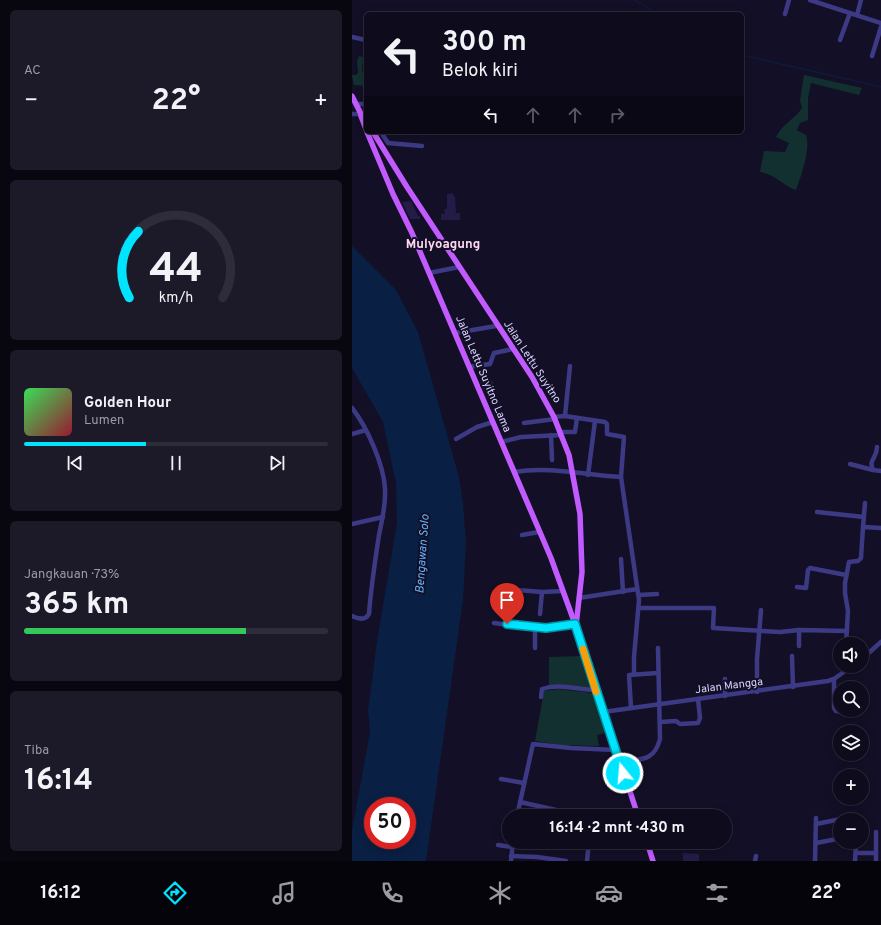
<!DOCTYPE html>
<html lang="id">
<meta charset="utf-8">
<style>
body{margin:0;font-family:Overpass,sans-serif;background:#1c1929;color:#f1f3f6;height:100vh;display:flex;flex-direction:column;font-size:15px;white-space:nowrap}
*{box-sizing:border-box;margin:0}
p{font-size:13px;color:#9b9ba3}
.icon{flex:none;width:22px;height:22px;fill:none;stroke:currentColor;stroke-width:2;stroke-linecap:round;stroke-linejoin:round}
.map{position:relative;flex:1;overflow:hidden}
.sheet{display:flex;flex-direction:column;gap:10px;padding:10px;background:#08060f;width:352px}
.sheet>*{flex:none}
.banner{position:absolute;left:12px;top:12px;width:380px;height:122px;border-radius:6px;box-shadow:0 2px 10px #0003,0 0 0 1px #2e2b3b;background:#0e0b1c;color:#f1f3f6;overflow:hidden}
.controls{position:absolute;left:481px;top:637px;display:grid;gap:8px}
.controls a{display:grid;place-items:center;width:36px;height:36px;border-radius:50%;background:#0e0b1c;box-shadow:0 2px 10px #0003,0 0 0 1px #2e2b3b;font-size:20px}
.speed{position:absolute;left:12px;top:797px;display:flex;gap:8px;font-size:20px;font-weight:700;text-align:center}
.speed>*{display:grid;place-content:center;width:52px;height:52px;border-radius:50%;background:#0e0b1c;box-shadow:0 2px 10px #0003,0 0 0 1px #2e2b3b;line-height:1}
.speed .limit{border:6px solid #d22;background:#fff;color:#111}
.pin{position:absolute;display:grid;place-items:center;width:34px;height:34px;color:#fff;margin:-41px -17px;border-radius:50% 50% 50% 0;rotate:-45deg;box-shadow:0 0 4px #0007}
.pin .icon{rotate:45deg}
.me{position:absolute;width:44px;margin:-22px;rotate:343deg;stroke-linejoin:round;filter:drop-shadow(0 0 3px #0008)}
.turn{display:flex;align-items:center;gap:14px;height:84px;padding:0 12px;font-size:18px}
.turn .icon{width:52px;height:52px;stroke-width:2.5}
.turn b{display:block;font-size:28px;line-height:34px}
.lanes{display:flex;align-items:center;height:38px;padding:0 12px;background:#0003;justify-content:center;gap:20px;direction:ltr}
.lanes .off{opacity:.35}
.big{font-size:30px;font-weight:700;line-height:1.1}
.sheet .tile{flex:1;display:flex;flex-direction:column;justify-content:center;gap:6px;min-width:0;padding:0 14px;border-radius:6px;background:#1c1929}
.sheet .dial{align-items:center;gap:0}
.dial svg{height:104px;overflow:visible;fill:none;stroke:#2e2b3b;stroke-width:7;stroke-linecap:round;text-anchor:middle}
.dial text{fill:#f1f3f6;stroke:none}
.song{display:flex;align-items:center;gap:12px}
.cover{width:48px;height:48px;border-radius:6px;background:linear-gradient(135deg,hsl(130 70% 55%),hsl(350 70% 35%))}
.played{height:4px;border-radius:2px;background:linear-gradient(90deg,#00e5ff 40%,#2e2b3b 40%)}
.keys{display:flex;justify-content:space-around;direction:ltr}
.heat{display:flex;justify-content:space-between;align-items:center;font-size:22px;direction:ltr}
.charge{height:6px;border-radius:3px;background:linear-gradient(90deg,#34c759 73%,#2e2b3b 0)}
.trip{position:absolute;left:150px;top:809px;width:230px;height:40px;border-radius:20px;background:#0e0b1c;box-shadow:0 2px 10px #0003,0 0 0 1px #2e2b3b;font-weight:700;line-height:40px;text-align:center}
.tabs{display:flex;height:64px;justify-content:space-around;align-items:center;background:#06040b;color:#9b9ba3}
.tabs .icon{width:28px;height:28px}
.tabs .current{color:#00e5ff}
.tabs b{font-size:18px;color:#f1f3f6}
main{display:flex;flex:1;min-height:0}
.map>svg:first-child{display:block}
</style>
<main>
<section class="sheet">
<div class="tile"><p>AC</p>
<div class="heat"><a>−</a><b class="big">22°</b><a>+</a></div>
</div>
<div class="tile dial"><svg viewBox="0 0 100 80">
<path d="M14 69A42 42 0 1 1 86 69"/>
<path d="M14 69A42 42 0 0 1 21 18" stroke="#00e5ff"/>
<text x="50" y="56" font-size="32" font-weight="700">44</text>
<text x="50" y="72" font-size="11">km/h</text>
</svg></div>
<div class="tile">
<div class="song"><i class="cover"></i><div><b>Golden Hour</b><p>Lumen</p></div></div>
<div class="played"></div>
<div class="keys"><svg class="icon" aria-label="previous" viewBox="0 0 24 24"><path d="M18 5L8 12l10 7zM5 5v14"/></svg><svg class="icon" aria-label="pause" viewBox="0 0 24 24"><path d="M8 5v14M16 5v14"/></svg><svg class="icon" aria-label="next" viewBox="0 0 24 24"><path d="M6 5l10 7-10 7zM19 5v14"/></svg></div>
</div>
<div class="tile"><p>Jangkauan · 73%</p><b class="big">365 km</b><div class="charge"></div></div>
<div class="tile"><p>Tiba</p><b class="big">16:14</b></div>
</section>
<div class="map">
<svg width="529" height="861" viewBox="0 0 529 861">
<rect width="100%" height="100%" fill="#130f26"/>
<g fill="#12302f">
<path d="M7,56l4,1 -1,15h4v14l-12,-1 -2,-10h4l2,-2 -1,-12z"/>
<path d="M452,75l58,13 -3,7 -48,-12 -3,15v22l-8,3 -3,7 9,5c5,14 -5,41 -10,55 -13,-4 -21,-16 -36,-18l4,-21 21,1 4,-9 -13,-6c5,-12 19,-18 26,-29l-2,-8z"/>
<path d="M230,656l10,32 -43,-3v-28z"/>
<path d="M206,689l35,4 12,40 -8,2 2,11 -37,-1 -27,-4 9,-50z"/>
</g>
<path fill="#0a1f44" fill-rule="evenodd" d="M0,246l44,44 22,42 41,145 4,27 3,37 -3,59 -37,261h-74v-30l18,-99 -2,-21 9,-70 20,-118 -1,-40 -13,-61 -31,-54zM21,806h34v34h-34z"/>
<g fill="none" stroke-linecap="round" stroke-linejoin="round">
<g stroke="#0a1f44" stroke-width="1">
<path d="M282,0l25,14"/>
<path d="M390,55l139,32"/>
</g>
</g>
<g fill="#241b47">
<path d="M101,193v3h2l1,17h4v7h-19v-6h4l-1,-5h3v-15z"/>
<path d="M59,201l7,15h2v3h-10l-8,-17z"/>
<path d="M131,377l11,5 -5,10 -5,-2 -4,-8z"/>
<path d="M331,853l16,1v7h-16z"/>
</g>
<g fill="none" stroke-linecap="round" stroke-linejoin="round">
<g stroke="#3d3a85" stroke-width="4.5">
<path d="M458,0l71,23"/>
<path d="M433,14l4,-14"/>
<path d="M505,15l4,-15"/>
<path d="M0,37l14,3"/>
<path d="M488,40l10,-27"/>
<path d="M520,56l9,-29"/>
<path d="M4,104h10"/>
<path d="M0,114h14"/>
<path d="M29,132l7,11 34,3"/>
<path d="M77,273l30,-6"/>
<path d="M103,333l41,-7"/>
<path d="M117,367l21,-3 4,-11 19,-4"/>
<path d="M0,408c15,19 32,57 33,81 1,16 -3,31 -6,46 -4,26 -8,52 -10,79 -4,7 -11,5 -17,2"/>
<path d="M213,416l5,-50"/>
<path d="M202,417l11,-1 40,6 2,2v10l17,3 -3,40 18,123 -5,57v17"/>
<path d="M172,423l31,-4"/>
<path d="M208,432h15l2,-14"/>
<path d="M0,434l14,-4"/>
<path d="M199,435l1,25"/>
<path d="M104,439l21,-12 16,-5"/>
<path d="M149,442l20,-5 40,-2"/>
<path d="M525,447c0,12 -9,12 -4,23l8,1"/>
<path d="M498,464l23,6"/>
<path d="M162,472c35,-6 72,3 107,5"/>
<path d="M236,475l7,-54"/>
<path d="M465,512l47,5"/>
<path d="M0,524l31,-7"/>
<path d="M511,527l2,-24"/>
<path d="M170,535l17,-3"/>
<path d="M269,559l2,33"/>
<path d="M445,587l9,1 2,-18 2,-2 36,7"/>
<path d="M153,589l37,3 21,-1"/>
<path d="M287,595l18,-1"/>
<path d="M227,598l58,-9"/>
<path d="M287,608h75l-1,20 67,4 19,-2 48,1"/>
<path d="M188,614l2,-22"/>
<path d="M142,623l41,6 20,-1 20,-4"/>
<path d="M494,644l2,-33 -3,-18v-10l4,-21 9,-1 3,-3 2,-31 18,1"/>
<path d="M447,646v-16"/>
<path d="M183,648v-19"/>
<path d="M440,656l1,31"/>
<path d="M510,659l19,-17"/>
<path d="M373,679v17"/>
<path d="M482,679v29l2,3 14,2"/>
<path d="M405,692v-33l4,-49"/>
<path d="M189,697l1,-8c17,-6 36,1 54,1"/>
<path d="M279,708l-2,-33 29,-2"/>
<path d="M251,712l225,-31 6,-2 18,-13"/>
<path d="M308,722l16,-1 4,3 18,-1 2,-5 -2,-19"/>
<path d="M268,762c21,-3 34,0 40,-23l-2,-91"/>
<path d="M149,779l23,4"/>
<path d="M168,802l54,12v2"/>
<path d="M165,816l16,-72 38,4 45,2"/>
<path d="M464,824l25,-5"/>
<path d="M464,843l21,-4"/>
<path d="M146,845l14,2"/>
<path d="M504,853h20"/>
<path d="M159,856l26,1 29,4"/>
<path d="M159,861l2,-19"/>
<path d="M235,861l2,-19"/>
<path d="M403,861l1,-5"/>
<path d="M463,861l1,-43"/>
<path d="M503,861l1,-19"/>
<path d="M524,861v-29"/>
</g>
<g stroke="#c25bff" stroke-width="5.5">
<path d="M0,96l9,18 5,6"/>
<path d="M9,116l5,13"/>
<path d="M15,132l26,62 19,39 139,325 24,66"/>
<path d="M21,132l34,55 125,190 22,40 7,18 8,20 11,59 2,58 -6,54 62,190"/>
<path d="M295,842l6,19"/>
</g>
</g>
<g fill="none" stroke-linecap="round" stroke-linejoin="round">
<g stroke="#0095a6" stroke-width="10">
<path id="route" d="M155,624l39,4 29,-4 48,149"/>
</g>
<use href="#route" stroke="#00e5ff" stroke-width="7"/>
<path stroke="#f59e0b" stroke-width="7" d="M231,649l13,43"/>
</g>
<g text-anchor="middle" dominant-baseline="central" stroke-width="4" stroke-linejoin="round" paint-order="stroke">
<g font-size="11" fill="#d9d4ff" stroke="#130f26">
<text transform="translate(180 362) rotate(57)">Jalan Lettu Suyitno</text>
<text transform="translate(131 374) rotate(67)">Jalan Lettu Suyitno Lama</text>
<text transform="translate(377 686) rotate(-7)">Jalan Mangga</text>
</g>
<g font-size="12" font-style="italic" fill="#62b6ff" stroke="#130f26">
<text transform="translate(71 554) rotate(-86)">Bengawan Solo</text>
</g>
<g font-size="13" font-weight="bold" fill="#ffd6f0" stroke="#130f26">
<text x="91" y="245">Mulyoagung</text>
</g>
</g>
</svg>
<div class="controls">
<a><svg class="icon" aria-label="sound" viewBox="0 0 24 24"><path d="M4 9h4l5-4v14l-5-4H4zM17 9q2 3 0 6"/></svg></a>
<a><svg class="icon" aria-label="search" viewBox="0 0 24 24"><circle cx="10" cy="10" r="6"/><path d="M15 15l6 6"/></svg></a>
<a><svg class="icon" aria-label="layers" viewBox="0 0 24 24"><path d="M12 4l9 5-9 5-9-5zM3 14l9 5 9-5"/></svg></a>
<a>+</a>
<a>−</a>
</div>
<div class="speed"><div class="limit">50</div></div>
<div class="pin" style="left:155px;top:624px;background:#d93025"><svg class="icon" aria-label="arrive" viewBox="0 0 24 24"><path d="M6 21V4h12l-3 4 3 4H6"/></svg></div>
<svg class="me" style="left:271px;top:773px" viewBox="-20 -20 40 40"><circle r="17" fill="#00e5ff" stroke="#fff" stroke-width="3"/><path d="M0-11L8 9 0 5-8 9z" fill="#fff"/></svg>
<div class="trip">16:14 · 2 mnt · 430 m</div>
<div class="banner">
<div class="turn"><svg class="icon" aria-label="left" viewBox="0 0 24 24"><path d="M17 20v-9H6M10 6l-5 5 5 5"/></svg><div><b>300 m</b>Belok kiri</div></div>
<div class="lanes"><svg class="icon" aria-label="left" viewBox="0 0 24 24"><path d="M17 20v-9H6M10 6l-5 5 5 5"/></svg><svg class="icon off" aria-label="ahead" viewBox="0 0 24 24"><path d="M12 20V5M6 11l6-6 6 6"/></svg><svg class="icon off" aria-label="ahead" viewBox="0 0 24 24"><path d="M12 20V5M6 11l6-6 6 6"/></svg><svg class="icon off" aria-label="right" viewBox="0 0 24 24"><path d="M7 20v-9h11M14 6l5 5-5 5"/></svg></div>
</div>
</div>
</main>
<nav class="tabs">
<b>16:12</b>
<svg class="icon current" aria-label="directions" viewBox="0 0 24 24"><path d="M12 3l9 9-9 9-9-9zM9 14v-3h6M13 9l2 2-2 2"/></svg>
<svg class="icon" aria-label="music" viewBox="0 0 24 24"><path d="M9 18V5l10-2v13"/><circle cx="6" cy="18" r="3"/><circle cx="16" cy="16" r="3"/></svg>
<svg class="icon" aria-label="phone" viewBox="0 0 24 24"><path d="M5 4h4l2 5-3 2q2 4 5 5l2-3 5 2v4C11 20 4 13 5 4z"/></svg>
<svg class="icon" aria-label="climate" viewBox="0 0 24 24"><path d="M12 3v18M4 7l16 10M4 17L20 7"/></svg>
<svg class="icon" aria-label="car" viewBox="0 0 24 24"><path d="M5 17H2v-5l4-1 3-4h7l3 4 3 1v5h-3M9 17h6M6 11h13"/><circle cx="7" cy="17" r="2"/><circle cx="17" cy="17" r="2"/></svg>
<svg class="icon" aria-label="filters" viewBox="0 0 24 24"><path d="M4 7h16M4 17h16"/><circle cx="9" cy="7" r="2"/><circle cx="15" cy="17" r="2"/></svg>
<b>22°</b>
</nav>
